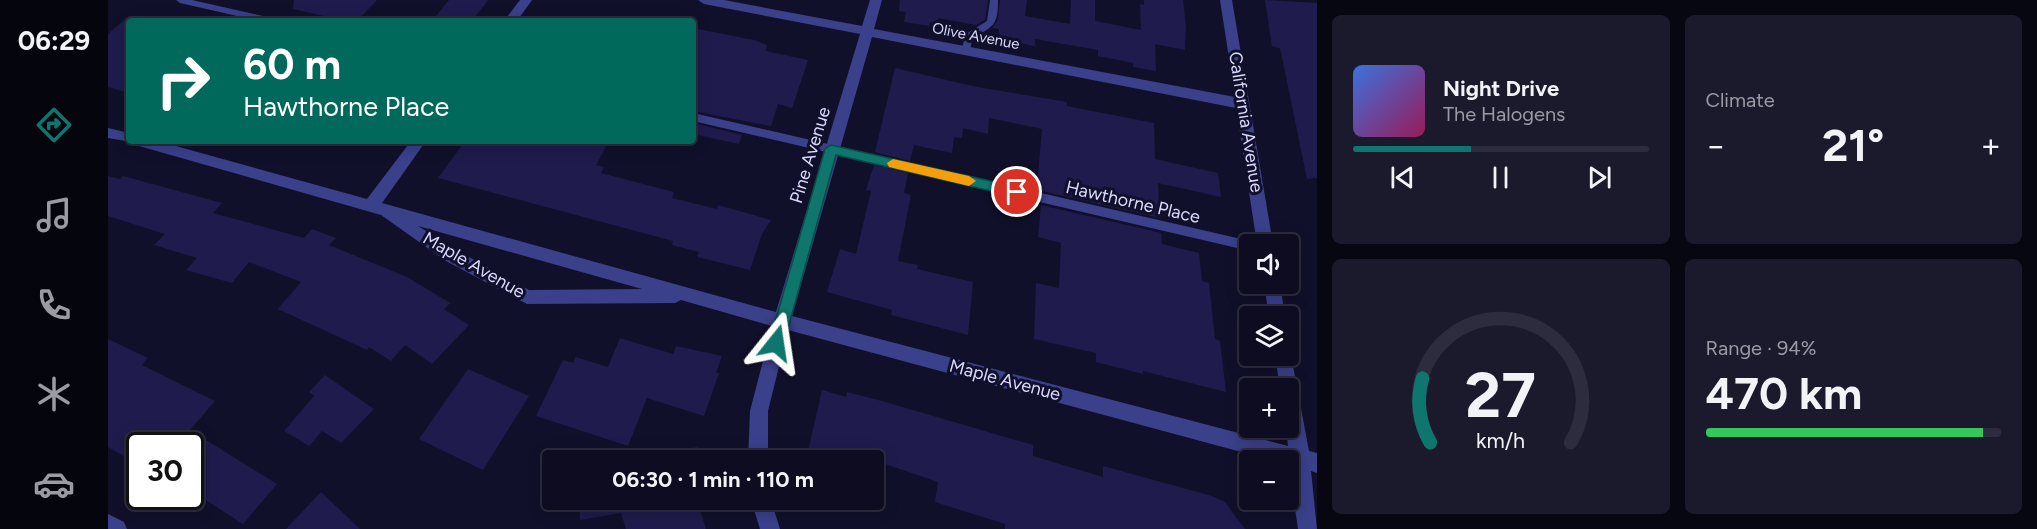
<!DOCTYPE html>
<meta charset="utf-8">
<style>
body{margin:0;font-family:Figtree,sans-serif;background:#1b1a2d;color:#f1f3f6;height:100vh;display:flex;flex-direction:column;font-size:22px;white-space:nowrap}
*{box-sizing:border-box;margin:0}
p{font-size:20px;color:#9a9ba5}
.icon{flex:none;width:33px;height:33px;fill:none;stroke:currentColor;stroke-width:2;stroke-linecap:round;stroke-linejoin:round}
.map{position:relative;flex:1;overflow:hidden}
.side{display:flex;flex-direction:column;gap:15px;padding:15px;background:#070712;width:720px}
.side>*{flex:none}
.banner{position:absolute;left:18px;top:18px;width:570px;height:126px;border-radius:6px;box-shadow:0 3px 15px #0003,0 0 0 2px #2d2c3e;background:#00695c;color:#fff;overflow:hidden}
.buttons{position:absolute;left:1131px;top:234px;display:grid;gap:12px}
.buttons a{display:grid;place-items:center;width:60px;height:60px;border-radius:6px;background:#0d0c20;box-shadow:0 3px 15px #0003,0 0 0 2px #2d2c3e;font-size:30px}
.speed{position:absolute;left:18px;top:432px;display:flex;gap:12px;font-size:30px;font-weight:700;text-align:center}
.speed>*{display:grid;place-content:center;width:78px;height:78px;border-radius:50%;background:#0d0c20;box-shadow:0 3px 15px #0003,0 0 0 2px #2d2c3e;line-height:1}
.speed .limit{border:3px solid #111;border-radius:9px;background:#fff;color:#111}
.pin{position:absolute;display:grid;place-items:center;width:51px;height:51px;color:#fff;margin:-26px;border:3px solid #fff;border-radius:50%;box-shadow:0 2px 6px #0007}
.me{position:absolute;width:66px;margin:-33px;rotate:15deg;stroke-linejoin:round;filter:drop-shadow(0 0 4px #0008)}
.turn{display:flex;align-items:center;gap:21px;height:126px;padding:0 18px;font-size:27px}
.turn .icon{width:78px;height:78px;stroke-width:2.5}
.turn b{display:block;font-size:42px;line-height:51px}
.big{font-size:45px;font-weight:700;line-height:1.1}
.side .card{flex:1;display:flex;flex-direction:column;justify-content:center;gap:9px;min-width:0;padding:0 21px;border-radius:9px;background:#1b1a2d}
.side .dial{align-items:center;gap:0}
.dial svg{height:156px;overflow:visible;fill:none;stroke:#2d2c3e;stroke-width:7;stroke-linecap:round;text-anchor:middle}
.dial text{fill:#f1f3f6;stroke:none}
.song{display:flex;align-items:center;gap:18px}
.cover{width:72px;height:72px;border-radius:9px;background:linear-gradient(135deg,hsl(220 70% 55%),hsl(330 70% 35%))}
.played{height:6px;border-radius:3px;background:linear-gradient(90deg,#0f766e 40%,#2d2c3e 40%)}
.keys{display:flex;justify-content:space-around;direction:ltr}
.heat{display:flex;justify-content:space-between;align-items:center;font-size:33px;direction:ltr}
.charge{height:9px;border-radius:4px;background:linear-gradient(90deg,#34c759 94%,#2d2c3e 0)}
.side .tiles{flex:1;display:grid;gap:15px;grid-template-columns:repeat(2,1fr)}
.trip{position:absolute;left:434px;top:450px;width:342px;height:60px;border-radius:6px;background:#0d0c20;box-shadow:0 3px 15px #0003,0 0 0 2px #2d2c3e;font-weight:700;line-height:60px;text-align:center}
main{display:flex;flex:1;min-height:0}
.tabs{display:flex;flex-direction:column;width:108px;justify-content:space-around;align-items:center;background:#05050d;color:#9a9ba5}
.tabs .icon{width:42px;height:42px}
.tabs .active{color:#0f766e}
.tabs b{font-size:27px;color:#f1f3f6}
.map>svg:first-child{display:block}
</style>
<main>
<nav class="tabs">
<b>06:29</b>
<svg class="icon active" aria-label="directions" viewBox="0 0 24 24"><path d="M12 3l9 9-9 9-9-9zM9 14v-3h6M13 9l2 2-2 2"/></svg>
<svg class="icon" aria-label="music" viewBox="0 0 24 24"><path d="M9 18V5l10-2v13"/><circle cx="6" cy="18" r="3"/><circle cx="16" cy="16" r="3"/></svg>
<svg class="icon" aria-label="phone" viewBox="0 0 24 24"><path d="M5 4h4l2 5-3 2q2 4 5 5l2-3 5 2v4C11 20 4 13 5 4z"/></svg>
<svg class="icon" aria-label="climate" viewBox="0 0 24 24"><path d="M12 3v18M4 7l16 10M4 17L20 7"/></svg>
<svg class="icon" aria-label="car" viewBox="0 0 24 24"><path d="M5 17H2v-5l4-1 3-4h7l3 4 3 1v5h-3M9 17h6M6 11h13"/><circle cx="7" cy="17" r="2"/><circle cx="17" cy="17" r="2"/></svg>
</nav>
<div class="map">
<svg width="1209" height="529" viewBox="0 0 1209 529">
<rect width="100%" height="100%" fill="#11102a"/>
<g fill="#1f1b4c">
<path d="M186,0h83l-20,21h-11l-53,-12z"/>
<path d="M341,0h39l-16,21h-40z"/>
<path d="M792,0h88l-3,20 -9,5 -38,-7 -1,6 -7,-2 -1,4 -25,-4 2,-10 -7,-1z"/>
<path d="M892,0h27l-2,16 45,8 1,-24h24v21l46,9 -1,-26 4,1v-5h39l3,27 -1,23 -30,-6 1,27 -23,-4v-4l-35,-7v-6l-63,-11v7l-37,-7 1,-10 -7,-1 6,-8z"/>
<path d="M1157,0l52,3v175l-10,1 -27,-131 -8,-2z"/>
<path d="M21,16v77l-21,-6v-53z"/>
<path d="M585,28l61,12 13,5 -1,6 42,9 -16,48 -14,-4 -7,22 -78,-15z"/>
<path d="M787,68l82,19 90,15v4l87,17 1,36 63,14 3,24 -63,-14 2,35 -118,-27v-4l-5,-1 5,-57 -53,-11 -1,16 -25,-6 -1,10 -8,-1 -2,16 -38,-8 -4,16 -32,-8 -3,-1z"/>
<path d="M585,123l49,12 -3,9 -46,-10z"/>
<path d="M357,141h144l-13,24 8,2 -3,6 73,19 -2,6 45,11 1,-4 53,15 -9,14 -12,36 -53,-13 2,-5 -27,-7 1,-4 -235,-63z"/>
<path d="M766,165l34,8 -4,20 7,2 -13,66 20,4 -1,4 56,13 -5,53 -77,-20 1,-5 -65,-18 13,-43 16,5 15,-63 -5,-1z"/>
<path d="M0,176l12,3 3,-3 99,27 -9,10 91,25 8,-9 24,9 -7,7 78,32 43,26 -6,6 25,16 -37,39 -27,-19 -14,16 -22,-14 -2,3 -89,-41 23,-27 -52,-20 -17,21 -46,-13 11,-12 -43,-13 11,-11 -57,-18z"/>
<path d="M933,205l120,28 1,11 37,9 3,28 7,2 6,56 5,2 6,51 -83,-21v3l-47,-12v-9l-62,-14 2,-56 23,5 2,-45 -23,-6z"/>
<path d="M512,338l53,16 3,-8 46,10 -6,17h3l-15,43 -57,-18 -19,48 -92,-30 27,-56 10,3 3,-6 32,10z"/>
<path d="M0,339l40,19 -6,7 73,36 -25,29 87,54 -34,40 -53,-34v-44h-27l-12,-7 -5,7h-6v7l-8,8 -24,-14z"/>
<path d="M360,369l61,27 -46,74 -64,-31z"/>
<path d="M217,375l49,34 -33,34 -19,-12 -13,15 -25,-15 30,-35 -5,-4z"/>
<path d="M714,390l24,7 1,-5 35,9 151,44v11l70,21v-11l109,30 13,6 20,27h-240v-5l-70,-22 3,-20 -65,-22h-67z"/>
<path d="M590,447l2,13h-89z"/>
<path d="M213,492l39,37h-74z"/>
<path d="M471,500h118l9,29h-80l-5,-16 -41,7z"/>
</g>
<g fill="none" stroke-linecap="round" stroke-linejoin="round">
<g fill="#3a408a" fill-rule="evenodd">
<path d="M68,0h16l80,18 5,3h-18l-79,-18z"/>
<path d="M882,0h8c0,25 -4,26 -25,38l-4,15h-6l-2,-2 5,-17 21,-13z"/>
<path d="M585,113l557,128 5,3h-5v7l-557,-130z"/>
</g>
<g fill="#3a408a" fill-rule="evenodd">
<path d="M412,0h12l-15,21h-13z"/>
<path d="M590,0h26l138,26 8,-26h12l-8,29 361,68 -15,-97h12l41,244h-16l-21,-136 -364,-71 -80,279 496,130 -2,-18h2v-40h-8l-5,-32h13l2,-6 19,101 8,2v20l-6,-2 6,58h-19l-10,-69h-17l-483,-130 -20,81v49h-20l2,-49 22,-85 -91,-26 -6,3 -148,1 -81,-43 -65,-46 -242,-69 -7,-4 -24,-4v-10l21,5v8h29l209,58 44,-58h15l-44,62 394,109 84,-278 -156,-30zM310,226l224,63 -113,1 -71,-39z"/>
<path d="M1156,284h16l5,32h-16z"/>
<path d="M643,500h20l9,29h-20z"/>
<path d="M0,514l16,8 3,7h-19z"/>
</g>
</g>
<path fill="#0f766e" stroke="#0a4d48" stroke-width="1.5" d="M723,145l186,42 7,5 -7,5 -181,-42 -52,188 -8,7 -7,-7 56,-194z"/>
<path fill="#f59e0b" d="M785,159l76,17 7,5 -7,5 -80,-19 -2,-4z"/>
<g text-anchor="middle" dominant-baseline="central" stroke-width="6" stroke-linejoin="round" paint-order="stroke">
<g font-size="15" fill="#d9d9ff" stroke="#11102a">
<text transform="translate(868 36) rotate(11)">Olive Avenue</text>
</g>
<g font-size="18" fill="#d9d9ff" stroke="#11102a">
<text transform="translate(1138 122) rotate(81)">California Avenue</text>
<text transform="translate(702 155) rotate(-73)">Pine Avenue</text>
<text transform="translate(1025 202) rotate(13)">Hawthorne Place</text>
<text transform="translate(366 265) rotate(30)">Maple Avenue</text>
<text transform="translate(897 380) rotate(15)">Maple Avenue</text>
</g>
</g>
</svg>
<div class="buttons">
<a><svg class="icon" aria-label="sound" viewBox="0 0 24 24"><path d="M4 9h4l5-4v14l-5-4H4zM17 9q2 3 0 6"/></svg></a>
<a><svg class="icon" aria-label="layers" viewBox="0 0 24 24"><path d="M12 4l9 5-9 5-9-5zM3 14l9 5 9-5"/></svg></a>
<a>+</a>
<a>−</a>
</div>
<div class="speed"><div class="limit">30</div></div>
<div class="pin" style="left:909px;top:192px;background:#d93025"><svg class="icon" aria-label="arrive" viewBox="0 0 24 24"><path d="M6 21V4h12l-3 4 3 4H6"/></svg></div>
<svg class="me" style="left:668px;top:343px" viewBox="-20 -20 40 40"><path d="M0-17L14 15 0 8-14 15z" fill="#0f766e" stroke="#fff" stroke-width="4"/></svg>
<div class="trip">06:30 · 1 min · 110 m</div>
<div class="banner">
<div class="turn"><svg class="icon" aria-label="right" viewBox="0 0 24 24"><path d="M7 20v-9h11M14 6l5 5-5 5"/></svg><div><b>60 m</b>Hawthorne Place</div></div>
</div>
</div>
<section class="side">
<div class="tiles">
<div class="card">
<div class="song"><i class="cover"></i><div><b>Night Drive</b><p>The Halogens</p></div></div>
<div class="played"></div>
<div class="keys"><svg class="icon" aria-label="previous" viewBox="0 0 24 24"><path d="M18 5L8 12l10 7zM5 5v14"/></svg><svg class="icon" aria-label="pause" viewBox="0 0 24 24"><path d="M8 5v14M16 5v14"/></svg><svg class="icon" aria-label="next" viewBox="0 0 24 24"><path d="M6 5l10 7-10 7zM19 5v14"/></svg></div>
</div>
<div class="card"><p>Climate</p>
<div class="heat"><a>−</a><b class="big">21°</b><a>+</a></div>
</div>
<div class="card dial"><svg viewBox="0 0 100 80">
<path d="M14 69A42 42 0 1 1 86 69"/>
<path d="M14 69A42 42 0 0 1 10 36" stroke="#0f766e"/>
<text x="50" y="56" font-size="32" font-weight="700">27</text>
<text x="50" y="72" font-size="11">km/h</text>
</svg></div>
<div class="card"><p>Range · 94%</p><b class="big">470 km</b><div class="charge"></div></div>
</div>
</section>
</main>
